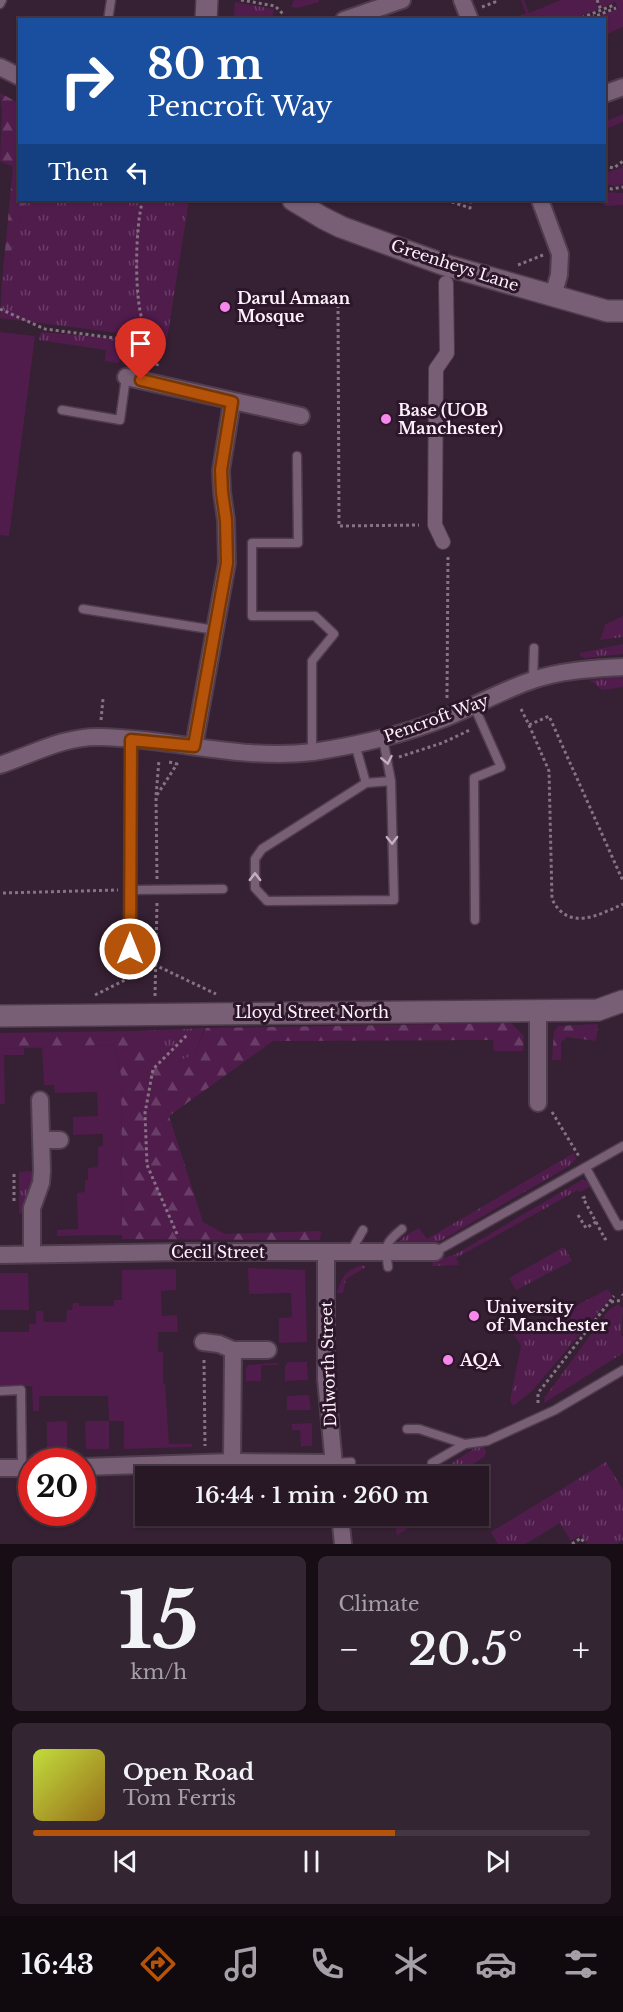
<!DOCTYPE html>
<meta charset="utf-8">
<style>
body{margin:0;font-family:"Libre Baskerville",serif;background:#342532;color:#f1f3f6;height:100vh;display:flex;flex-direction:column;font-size:22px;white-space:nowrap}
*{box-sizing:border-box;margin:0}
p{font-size:20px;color:#a5a0a7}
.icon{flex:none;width:33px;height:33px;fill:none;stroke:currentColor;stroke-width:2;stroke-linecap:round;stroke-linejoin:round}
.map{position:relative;height:1544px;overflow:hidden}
.panel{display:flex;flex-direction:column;gap:12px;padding:12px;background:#160d15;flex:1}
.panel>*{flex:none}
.guide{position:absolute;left:18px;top:18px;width:588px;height:183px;border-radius:0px;box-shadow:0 2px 4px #0004,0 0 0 2px #443743;background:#1a4fa0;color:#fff;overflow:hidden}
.speed{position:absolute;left:18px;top:1448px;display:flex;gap:12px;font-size:30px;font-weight:700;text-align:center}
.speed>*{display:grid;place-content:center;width:78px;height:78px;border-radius:50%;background:#281826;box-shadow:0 2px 4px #0004,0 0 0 2px #443743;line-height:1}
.speed .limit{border:9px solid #d22;background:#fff;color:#111}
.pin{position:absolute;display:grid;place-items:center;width:51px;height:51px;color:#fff;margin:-62px -26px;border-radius:50% 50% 50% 0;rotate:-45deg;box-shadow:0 0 6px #0007}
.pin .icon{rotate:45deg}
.me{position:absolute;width:66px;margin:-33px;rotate:0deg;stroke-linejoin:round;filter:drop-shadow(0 0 4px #0008)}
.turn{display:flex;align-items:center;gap:21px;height:126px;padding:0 30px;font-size:27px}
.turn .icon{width:78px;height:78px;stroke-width:2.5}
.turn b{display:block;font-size:42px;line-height:51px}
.then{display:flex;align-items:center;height:57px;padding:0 30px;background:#0003;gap:12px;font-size:22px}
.big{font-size:45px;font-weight:600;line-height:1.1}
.panel .card{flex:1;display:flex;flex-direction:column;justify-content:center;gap:9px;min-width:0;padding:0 21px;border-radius:9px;background:#342532}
.panel .dial{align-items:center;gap:0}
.dial b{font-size:78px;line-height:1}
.song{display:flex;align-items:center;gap:18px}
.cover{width:72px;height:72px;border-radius:9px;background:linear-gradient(135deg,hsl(70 70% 55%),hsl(40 70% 35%))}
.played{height:6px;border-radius:3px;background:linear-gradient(90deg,#b45309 65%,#443743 65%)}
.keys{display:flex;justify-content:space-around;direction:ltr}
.heat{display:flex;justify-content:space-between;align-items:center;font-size:33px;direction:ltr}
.panel .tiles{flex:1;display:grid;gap:12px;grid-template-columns:1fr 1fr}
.card:last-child{grid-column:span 2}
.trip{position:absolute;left:135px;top:1466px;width:354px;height:60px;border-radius:0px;background:#281826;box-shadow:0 2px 4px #0004,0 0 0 2px #443743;font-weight:600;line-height:60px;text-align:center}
.tabs{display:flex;height:96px;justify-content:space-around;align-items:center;background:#100a0f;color:#a5a0a7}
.tabs .icon{width:42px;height:42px}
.tabs .selected{color:#b45309}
.tabs b{font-size:27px;color:#f1f3f6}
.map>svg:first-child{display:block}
</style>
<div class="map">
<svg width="623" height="1544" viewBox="0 0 623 1544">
<defs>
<pattern id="grass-tufts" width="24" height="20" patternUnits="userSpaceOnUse" patternTransform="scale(1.5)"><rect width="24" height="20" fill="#501c4c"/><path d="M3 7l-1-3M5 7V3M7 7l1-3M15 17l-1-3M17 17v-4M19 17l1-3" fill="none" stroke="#6a3d67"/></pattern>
<pattern id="forest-firs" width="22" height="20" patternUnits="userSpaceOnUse" patternTransform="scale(1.5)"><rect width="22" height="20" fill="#501c4c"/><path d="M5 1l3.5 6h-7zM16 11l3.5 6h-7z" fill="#6a3d67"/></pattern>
</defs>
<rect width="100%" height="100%" fill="#362033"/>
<g fill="url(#grass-tufts)">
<path d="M235,2l39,7 -2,10h-38z"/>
<path d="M26,200h163l-22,139 -167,-21 2,-37z"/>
<path d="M41,332l96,8 -1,4 5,5v14l-20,-4 -3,4 -13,-2 1,-11 -67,-10z"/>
<path d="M623,616v21l-23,3 6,-16z"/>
<path d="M623,644v10l-38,4 -5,-2v-3z"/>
<path d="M623,676v11l-21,3 -12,-10z"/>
<path d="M205,1028l-11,27 -13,5 -17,2 -19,-16 -10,-15z"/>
<path d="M574,1153l2,6 -7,7 -134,78 -40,1 11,-10 13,-7 8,11z"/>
<path d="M32,1171c4,12 -7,29 -8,42l-5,1v-42z"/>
<path d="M582,1180l6,1 3,5 -11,6 -2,-2 -122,68 3,7 -27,1 1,-5 21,-6z"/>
<path d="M564,1247l8,14 -56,29 -7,-12z"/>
<path d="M363,1265l3,2 -20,12 -3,14h-6c4,-16 10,-24 26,-28z"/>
<path d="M608,1289l4,7 -80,95 -19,15 -3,-6 11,-54 -8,-13 17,-10 3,5z"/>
<path d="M618,1304l5,4 -2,28h2v17l-79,50 1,-6 64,-87z"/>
<path d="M483,1446l3,6 -1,4 -27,18 -6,-11 23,-15z"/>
<path d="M606,1462l17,28v50l-6,4h-30l-6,-9 -10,6 -11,-18 -35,21h-27l-7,-12z"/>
</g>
<g fill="url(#forest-firs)">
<path d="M0,93l19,10 1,97h6l-24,81 11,-114 -13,-6 2,-50z"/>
<path d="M511,1023l13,13 -1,15h-29l-1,-11 -220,1 -104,75 34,106 22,12 96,-3 -1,9 -198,-1 -1,-163 -6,-31 -115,4v-16l135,-2 10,15 19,16 17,-2 13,-5 12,-27z"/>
<path d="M598,1024l-2,17 -29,-4 -6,5v18h-9l2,-28 4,-6z"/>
<path d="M394,1515h15l5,9 -17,11z"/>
</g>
<g fill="#501c4c">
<path d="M294,0h25v2l-21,6 -7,-1z"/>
<path d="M521,0h3l5,13 32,-13h34l4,9 -28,10h-61l16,-6z"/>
<path d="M598,0h25v27l-18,8 -1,-15 -14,-1 28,-10 -3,-7 -14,6z"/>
<path d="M623,114v8l-18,7v-7z"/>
<path d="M623,167v17l-8,2 -10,-2v-14l4,2z"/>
<path d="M605,192l18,1v12l-16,1 -15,-6h12z"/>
<path d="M0,332l35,4 -26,200 -9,-1z"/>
<path d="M115,1045l6,31 1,159 -65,1v-6l21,-1 -1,-36 8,-1v-12h3v-12l10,-1v-20l5,-1v-12l-30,1v-18l25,-1 -1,-24 -42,1 -1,-8h-10l-2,-38z"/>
<path d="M24,1048v7h-20l1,49h-5v-55z"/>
<path d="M248,1268l57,2 2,72 -28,1v-25l13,-1 -1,-24 -42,1z"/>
<path d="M176,1269v21l-15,1 1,25 15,-1 1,17h-20v20h5v31l2,1 4,60h23v3l-68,2v-28h-15v28h-23l-1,-28h24l-1,-25h-69v15h-6l-1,-25h-32v-54h29v-8h7v-13h7l1,11h22l1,-12h5l1,-7h6v3h35v-6h8v-30z"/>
<path d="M0,1273h28l1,37h-29z"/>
<path d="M287,1362h20l1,18 -23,1v-16h2z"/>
<path d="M278,1363v2h-17v16h-15v-13l2,-3z"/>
<path d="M309,1395l2,15h-24v-14z"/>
<path d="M67,1421v30h-20v-29z"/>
<path d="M312,1423v23h-11l-1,-16h-8v-6z"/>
</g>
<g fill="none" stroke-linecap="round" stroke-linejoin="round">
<g stroke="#4f3c4c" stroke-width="11">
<g id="service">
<path d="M0,4l2,-4"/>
<path d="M108,20l3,-20"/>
<path d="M62,410l58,10 6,-43"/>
<path d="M297,456l1,87h-46v73h63l19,18 -22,27v91"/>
<path d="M83,609l132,21"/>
<path d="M533,679l1,-31"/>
<path d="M474,706l27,61 -27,11 1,142"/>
<path d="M383,739l8,42 3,119 -127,1 -12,-13v-29l7,-10 104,-66 25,-2"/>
<path d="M355,744l11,39"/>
<path d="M130,890l93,-1"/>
<path d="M130,949l1,-210"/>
<path d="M586,1168l32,58 5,-1"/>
<path d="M351,1251l12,-21"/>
<path d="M435,1252l188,-106"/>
<path d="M388,1267c-3,-22 -3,-24 14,-38"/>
<path d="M0,1391l21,-1 1,78"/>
<path d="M407,1429h12l46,15"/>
<path d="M334,1463l17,-1"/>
<path d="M432,1463l33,-19 22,-3 68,-31 68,-40"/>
</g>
</g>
<g stroke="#4f3c4c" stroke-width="16">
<path id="pedestrian" d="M443,542l-8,-17 1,-156 11,-16 -1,-70"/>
</g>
<g stroke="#4f3c4c" stroke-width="20">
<g id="minor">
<path d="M462,0l8,20"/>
<path d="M344,20l58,-20"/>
<path d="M0,67l20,10"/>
<path d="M604,94l19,-7"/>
<path d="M540,200l20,54 -1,21 -6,21"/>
<path d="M126,377l175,39"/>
<path d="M194,746l33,-183 -1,-43 -4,-28 -1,-22 11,-68"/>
<path d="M0,765c33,-11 64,-29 100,-28 72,1 141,24 213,15 46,-7 89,-17 132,-34 30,-12 58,-28 88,-38 29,-10 60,-11 90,-13"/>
<path d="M538,1103v-92"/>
<path d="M42,1140h18"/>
<path d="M326,1252v127l9,97"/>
<path d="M32,1254v-46l9,-25 1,-12 -2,-71"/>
<path d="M0,1255l184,-3h251"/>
<path d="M203,1342l16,2 14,6h35"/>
<path d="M232,1462l1,-112"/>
<path d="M82,1467l150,-5 102,1"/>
<path d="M0,1468h32"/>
<path d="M340,1515l3,29"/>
</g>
</g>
<g stroke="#4f3c4c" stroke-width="24">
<g id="tertiary">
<path d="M206,20l1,-20"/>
<path d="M293,200l30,18 18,9 104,38 162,46h16"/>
<path d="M0,1016l598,-6 25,-9"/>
</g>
</g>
<g stroke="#857282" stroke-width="3" stroke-dasharray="3 3" stroke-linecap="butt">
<path d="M241,0l34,6 9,9"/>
<path d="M597,0l4,10"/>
<path d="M482,7l13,-5 -1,-2"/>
<path d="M576,20l38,-15"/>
<path d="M586,20l30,-12"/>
<path d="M604,67l2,3"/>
<path d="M604,166l10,2 9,-7"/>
<path d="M604,187l8,2 11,-2"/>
<path d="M143,200c-8,23 -10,109 3,129 4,5 9,9 13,14"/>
<path d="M446,200l24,8 1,-8"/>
<path d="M518,265l25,-10"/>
<path d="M338,305l1,221 80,-1"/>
<path d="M0,309l45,20 116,15 -4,22"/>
<path d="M447,698l1,-143"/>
<path d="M521,709l8,16 20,-9 74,165"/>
<path d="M101,720l2,-21"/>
<path d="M529,725l20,46 3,128c16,33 47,16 71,5"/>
<path d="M399,757l43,-14 28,-13"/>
<path d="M157,795l20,-31 -8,-2"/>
<path d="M157,879l-1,-83 3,-36"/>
<path d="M3,893l115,-3"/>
<path d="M95,995l60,-30 61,29"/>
<path d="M155,996l2,-93"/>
<path d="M552,1112l28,46"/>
<path d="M14,1174v28"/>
<path d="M578,1215l8,13 10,-6 -13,-24 4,-2"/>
<path d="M596,1222l9,17 4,-2"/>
<path d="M177,1234l-30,-69 -2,-52 8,-44 35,-35"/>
<path d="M622,1294l1,1"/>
<path d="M611,1302l12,-2"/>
<path d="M204,1360l1,86"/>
<path d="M538,1403v-10l76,-97"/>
<path d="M572,1544l9,-6 4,6"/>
</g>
<use href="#service" stroke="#785f75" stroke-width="8"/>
<use href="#pedestrian" stroke="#785f75" stroke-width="14"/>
<use href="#minor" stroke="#785f75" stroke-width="16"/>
<use href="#tertiary" stroke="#785f75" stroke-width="21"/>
</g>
<defs><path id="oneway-chevron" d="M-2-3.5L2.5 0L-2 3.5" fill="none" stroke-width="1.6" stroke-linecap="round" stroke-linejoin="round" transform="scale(1.5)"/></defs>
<g stroke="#c2afbf">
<use href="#oneway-chevron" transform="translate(387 760) rotate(79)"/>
<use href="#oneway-chevron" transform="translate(392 840) rotate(89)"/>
<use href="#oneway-chevron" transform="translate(255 877) rotate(-90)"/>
</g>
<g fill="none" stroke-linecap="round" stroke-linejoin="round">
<g stroke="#753606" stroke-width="15">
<path id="route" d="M130,949l1,-209 63,6 33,-183 -1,-43 -4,-28 -1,-22 11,-68 -91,-22"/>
</g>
<use href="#route" stroke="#b45309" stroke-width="10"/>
</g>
<g fill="#f788eb" stroke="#2c1629" stroke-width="2">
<circle cx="225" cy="307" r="6"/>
<circle cx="386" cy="419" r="6"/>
<circle cx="474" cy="1316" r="6"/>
<circle cx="448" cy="1360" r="6"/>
</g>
<g text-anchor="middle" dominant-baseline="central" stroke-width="6" stroke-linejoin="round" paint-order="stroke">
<g font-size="16" fill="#fff0fc" stroke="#2c1629">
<text transform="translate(455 265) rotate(18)">Greenheys Lane</text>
<text transform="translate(436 718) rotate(-20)">Pencroft Way</text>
<text x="312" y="1012">Lloyd Street North</text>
<text x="218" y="1252">Cecil Street</text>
<text transform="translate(328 1364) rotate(-92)">Dilworth Street</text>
</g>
<g font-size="16" font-weight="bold" fill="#fff0fc" stroke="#2c1629" text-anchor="start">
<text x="237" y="298">Darul Amaan<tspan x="237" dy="18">Mosque</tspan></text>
<text x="398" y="410">Base (UOB<tspan x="398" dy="18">Manchester)</tspan></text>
<text x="486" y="1307">University<tspan x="486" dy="18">of Manchester</tspan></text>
<text x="460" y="1360">AQA</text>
</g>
</g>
</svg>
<div class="speed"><div class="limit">20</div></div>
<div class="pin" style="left:141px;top:380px;background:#d93025"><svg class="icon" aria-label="arrive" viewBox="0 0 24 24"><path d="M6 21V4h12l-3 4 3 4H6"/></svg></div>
<svg class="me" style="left:130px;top:949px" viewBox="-20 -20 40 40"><circle r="17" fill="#b45309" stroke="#fff" stroke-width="3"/><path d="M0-11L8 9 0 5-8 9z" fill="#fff"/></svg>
<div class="trip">16:44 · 1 min · 260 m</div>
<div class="guide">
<div class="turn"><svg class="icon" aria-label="right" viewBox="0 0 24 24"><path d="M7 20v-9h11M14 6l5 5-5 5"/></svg><div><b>80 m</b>Pencroft Way</div></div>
<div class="then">Then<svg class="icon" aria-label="left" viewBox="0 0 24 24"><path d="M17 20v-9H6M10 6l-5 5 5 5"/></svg></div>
</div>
</div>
<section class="panel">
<div class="tiles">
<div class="card dial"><b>15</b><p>km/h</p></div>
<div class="card"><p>Climate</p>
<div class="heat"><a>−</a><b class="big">20.5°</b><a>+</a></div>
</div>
<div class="card">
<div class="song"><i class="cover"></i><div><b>Open Road</b><p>Tom Ferris</p></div></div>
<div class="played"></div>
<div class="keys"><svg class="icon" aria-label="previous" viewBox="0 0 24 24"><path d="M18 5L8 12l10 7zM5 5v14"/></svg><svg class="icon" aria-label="pause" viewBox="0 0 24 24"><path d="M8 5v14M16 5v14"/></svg><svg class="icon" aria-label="next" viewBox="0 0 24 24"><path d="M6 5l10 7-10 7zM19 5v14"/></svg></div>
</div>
</div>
</section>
<nav class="tabs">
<b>16:43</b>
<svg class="icon selected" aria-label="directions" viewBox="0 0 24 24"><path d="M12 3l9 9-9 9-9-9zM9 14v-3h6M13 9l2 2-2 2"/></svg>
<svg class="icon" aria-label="music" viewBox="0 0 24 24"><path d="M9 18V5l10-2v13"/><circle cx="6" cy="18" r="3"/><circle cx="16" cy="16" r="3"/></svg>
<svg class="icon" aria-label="phone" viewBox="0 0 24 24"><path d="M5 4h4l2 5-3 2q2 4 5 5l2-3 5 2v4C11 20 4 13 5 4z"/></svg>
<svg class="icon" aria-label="climate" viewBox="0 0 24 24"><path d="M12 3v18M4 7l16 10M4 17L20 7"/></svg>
<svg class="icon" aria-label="car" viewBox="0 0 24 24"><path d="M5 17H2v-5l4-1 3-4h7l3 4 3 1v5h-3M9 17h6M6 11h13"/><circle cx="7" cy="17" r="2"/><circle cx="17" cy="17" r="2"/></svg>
<svg class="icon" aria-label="filters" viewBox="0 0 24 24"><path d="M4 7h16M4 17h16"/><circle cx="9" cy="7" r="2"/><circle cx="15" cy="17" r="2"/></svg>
</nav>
